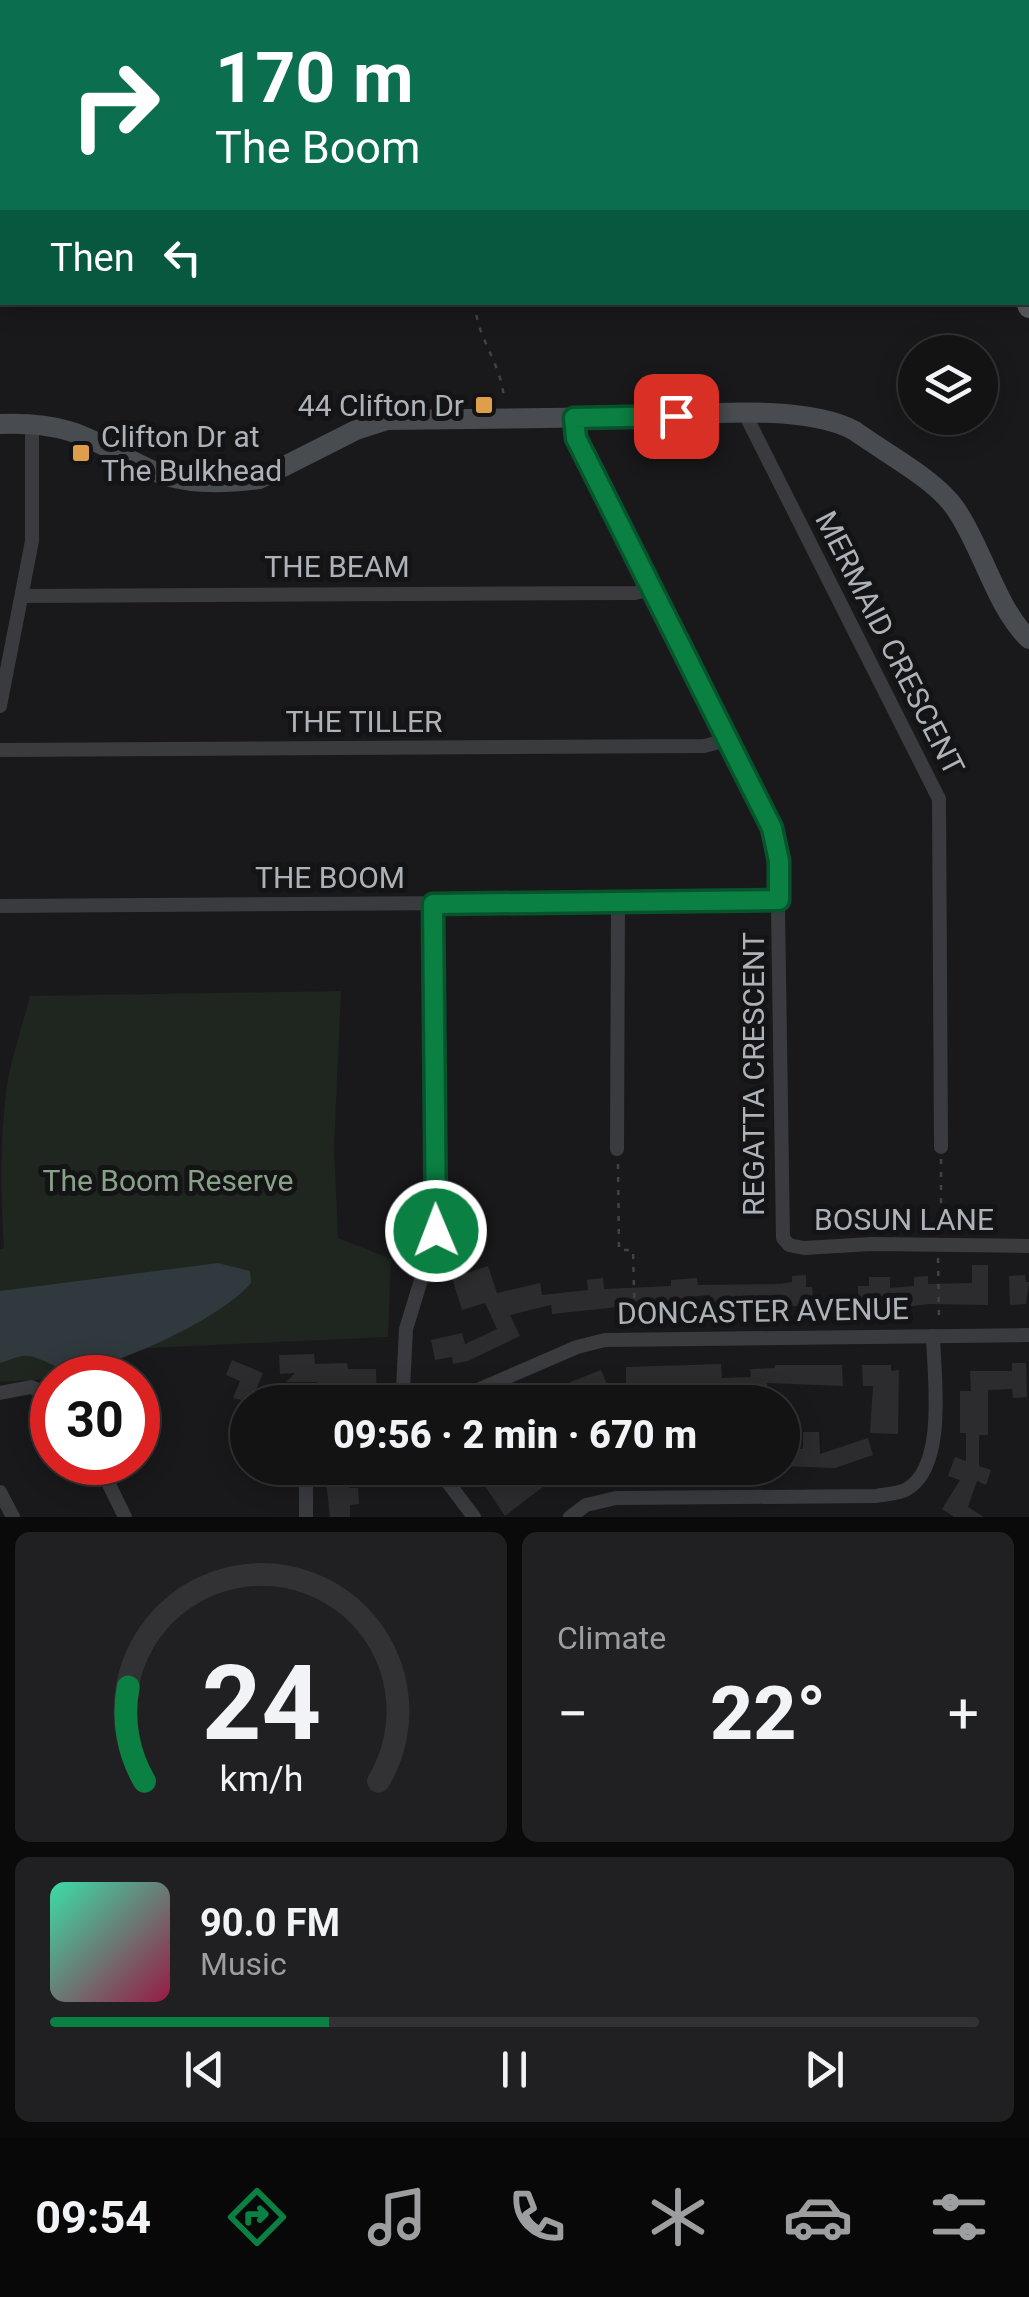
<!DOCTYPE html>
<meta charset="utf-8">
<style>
body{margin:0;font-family:Roboto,sans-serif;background:#202022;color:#f1f3f6;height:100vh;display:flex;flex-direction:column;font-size:38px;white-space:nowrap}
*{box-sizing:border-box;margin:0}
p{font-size:32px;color:#9d9ea0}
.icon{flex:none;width:55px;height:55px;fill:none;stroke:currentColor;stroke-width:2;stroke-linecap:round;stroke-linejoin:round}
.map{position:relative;height:1517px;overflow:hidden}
.details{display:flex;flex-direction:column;gap:15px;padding:15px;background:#0a0a0b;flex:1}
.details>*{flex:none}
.top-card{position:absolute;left:0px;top:0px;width:1030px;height:305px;box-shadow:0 5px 25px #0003,0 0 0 2px #323234;background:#0b6e4f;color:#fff;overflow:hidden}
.fabs{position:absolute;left:898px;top:335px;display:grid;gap:20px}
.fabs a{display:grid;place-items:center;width:100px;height:100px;border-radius:50%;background:#131314;box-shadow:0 5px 25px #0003,0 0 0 2px #323234;font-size:50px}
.speed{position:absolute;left:30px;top:1355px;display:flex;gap:20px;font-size:50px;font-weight:700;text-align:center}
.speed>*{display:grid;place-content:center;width:130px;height:130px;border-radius:50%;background:#131314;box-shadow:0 5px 25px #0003,0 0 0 2px #323234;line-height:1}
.speed .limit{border:15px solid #d22;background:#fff;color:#111}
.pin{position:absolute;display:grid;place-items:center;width:85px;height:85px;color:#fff;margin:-42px;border-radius:20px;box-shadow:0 5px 15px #0006}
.me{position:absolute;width:110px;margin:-55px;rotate:359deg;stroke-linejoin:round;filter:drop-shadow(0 0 8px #0008)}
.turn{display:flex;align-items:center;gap:35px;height:210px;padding:0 50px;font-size:45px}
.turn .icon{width:130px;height:130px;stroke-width:2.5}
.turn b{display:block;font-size:70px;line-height:85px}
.then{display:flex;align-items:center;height:95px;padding:0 50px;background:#0003;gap:20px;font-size:38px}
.big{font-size:75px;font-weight:800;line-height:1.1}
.details .card{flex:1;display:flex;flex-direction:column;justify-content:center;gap:15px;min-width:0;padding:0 35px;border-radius:15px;background:#202022}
.details .dial{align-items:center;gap:0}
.dial svg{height:260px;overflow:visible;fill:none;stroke:#323234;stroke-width:7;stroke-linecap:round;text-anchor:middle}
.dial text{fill:#f1f3f6;stroke:none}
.song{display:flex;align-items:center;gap:30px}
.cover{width:120px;height:120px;border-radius:15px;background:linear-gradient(135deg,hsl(160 70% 55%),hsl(340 70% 35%))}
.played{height:10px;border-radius:5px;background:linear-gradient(90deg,#0b8043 30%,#323234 30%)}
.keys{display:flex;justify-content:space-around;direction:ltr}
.heat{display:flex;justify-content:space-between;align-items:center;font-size:55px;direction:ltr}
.details .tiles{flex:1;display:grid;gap:15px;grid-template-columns:1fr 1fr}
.card:last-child{grid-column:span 2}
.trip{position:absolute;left:230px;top:1385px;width:570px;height:100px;border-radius:50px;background:#131314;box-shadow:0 5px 25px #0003,0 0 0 2px #323234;font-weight:800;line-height:100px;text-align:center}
.dock{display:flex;height:160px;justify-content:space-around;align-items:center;background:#080808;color:#9d9ea0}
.dock .icon{width:70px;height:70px}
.dock .active{color:#0b8043}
.dock b{font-size:45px;color:#f1f3f6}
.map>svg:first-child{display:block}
</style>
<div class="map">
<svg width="1029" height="1517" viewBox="0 0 1029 1517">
<rect width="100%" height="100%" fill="#19191b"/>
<path fill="#1f251f" d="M341,991l-7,156 4,91 53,21 -3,78 -239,11 -11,2 -50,27 -88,5v-133l4,-1c-4,-56 -4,-115 4,-170 6,-28 15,-55 22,-82z"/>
<path fill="#30393d" d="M218,1263l32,8 1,12c-28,34 -133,84 -178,87 -17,1 -34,-16 -51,-14 -7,1 -15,5 -22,7v-72z"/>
<g fill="#2c2c2e">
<path d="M972,1265h16v40l-58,-1 -36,4 -36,-2v-20h11v-9h21v11l24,-2v-9l14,-1v8l44,-1z"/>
<path d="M488,1266l9,27 43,-10 2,12 46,-5 -1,-10 16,-2 1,11 67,-3v-6l26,-2 1,7 82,-1 12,-2v-6l14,-1v12h6l2,19 -104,1v-12l-23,2 1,11h-50v-3l-86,9 -1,-9 -41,10 10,21 -52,25 -15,3 -1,-7 -17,3 -4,-20 31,-7 3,11 32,-15 -12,-26 -23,7 -10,-32z"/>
<path d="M1025,1275l1,7h3l-3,22 -16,1 -1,-29z"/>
<path d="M314,1354l1,10 32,-1 1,6h28l1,33h-16v-3h-8v-6l-22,1v-6h-14v-6h-31l9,-9 -15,1 -1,-19z"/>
<path d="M232,1360l31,13 -12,29 -18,-4 7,-17 -14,-6z"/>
<path d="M1012,1363h14l1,34 -14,1 -1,-9 -24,1v45h-9v31l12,4 -5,15 -9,-4 -9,26 16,10h-30l-12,-8 18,-29 -12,-4 7,-19 11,4v-28h-6v-42h11l-1,-20h42z"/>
<path d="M721,1364l1,14 29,-1 -1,-8 25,-1v-3h67l1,21 -76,-3 1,16 -16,1 -1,-6 -44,7 -1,-14 -41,3v-6l-39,2v-19z"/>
<path d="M862,1365h29v6l8,-1 -1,64 -28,-1 3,-47h-10z"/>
<path d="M601,1370l6,14 -21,10 -2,-3 -25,11h-39z"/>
<path d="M803,1432h16l1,22 48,-16 5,17 -38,13 -53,-2v-17h21z"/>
<path d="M462,1468h47l7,13 15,-13h44l-14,12 -4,-4 -52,40 -27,-40 -10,5z"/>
<path d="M348,1471l1,17h9l1,16 -9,1v12h-20l-5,-45z"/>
</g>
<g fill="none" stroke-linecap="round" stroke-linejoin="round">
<g stroke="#404346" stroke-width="2.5" stroke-dasharray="5 8" stroke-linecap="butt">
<path d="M476,302c-3,31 26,60 28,98"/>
<path d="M941,1159v72"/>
<path d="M618,1164l1,86h14l2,76"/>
<path d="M938,1258l1,62"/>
</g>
<g stroke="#3a3b3f" stroke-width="14">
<path d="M14,0v2"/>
<path d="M178,0l1,2"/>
<path d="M333,0v2"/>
<path d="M486,0v2"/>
<path d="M663,0v2"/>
<path d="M865,0l2,2"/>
<path d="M0,255h2"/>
<path d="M745,414l194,385 2,348"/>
<path d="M574,418l2,20 201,405 6,395 6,7 15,3 68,-4 157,2"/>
<path d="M23,596l612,-3 17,-4"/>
<path d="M0,706l32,-165v-118"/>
<path d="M0,750l704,-4 24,-6"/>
<path d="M0,906l779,-5"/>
<path d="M617,1149l1,-246"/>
<path d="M0,1393l31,-6 21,9"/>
<path d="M407,1402l-4,-13 3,-60 30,-98 -3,-328"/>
<path d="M450,1402l127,-55 28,-7 424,-5"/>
<path d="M98,1462l27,55"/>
<path d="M306,1468v49"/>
<path d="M437,1468l37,49"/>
<path d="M0,1492l13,25"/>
<path d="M570,1517l16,-12 30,-7 260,-2c9,-2 23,-2 31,-7 40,-23 27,-113 26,-153"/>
</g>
<path stroke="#484b4f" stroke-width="20" d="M0,424c24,-1 46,0 69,7 34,10 64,34 98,45 29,9 62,7 92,3l97,-49 31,-10c77,-1 154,-2 232,-3 63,-1 183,-16 236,14 30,22 80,48 100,77 27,38 41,100 74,131"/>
<g stroke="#56595e" stroke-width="22">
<path d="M917,0l1,2"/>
<path d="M935,0l1,2"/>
<path d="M1028,251l1,4"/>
<path d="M1027,302l2,5"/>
</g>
</g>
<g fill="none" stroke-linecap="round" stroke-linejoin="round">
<g stroke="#07532c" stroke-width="25">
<path id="route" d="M436,1231l-3,-327 346,-4v-39l-7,-33 -196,-390 -2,-20 102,-2"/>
</g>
<use href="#route" stroke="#0b8043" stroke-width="18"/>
</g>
<g fill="#df9e4c" stroke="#141416" stroke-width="4">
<rect x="474" y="395" width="20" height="20" rx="5"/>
<rect x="71" y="443" width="20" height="20" rx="5"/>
</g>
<g text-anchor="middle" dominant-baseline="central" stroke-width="10" stroke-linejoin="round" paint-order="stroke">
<g font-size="30" fill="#adb2b9" stroke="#141416" text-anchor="end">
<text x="464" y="405">44 Clifton Dr</text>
<text x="101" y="436" text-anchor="start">Clifton Dr at<tspan x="101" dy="34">The Bulkhead</tspan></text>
</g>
<g font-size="30" fill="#adb2b9" stroke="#141416">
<text x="337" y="566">THE BEAM</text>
<text transform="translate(890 643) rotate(63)">MERMAID CRESCENT</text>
<text x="364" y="721">THE TILLER</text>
<text x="330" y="877">THE BOOM</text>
<text transform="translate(753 1074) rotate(-90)">REGATTA CRESCENT</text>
<text x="904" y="1219">BOSUN LANE</text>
<text transform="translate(763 1311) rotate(-1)">DONCASTER AVENUE</text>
</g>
<g font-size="30" fill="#87a286" stroke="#141416">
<text x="168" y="1180">The Boom Reserve</text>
</g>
</g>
</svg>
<div class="fabs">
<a><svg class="icon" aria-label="layers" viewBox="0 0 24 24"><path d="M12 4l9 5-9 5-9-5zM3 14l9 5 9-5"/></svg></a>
</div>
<div class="speed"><div class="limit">30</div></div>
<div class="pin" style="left:676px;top:416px;background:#d93025"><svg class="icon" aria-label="arrive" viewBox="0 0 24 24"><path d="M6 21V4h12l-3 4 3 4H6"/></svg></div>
<svg class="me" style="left:436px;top:1231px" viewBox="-20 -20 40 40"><circle r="17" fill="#0b8043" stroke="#fff" stroke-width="3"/><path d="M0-11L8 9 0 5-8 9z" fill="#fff"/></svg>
<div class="trip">09:56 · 2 min · 670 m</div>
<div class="top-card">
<div class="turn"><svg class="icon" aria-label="right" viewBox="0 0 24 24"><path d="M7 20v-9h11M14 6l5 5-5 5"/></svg><div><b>170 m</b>The Boom</div></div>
<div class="then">Then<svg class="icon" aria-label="left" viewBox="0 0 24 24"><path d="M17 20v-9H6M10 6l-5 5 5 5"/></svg></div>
</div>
</div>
<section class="details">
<div class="tiles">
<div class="card dial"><svg viewBox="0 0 100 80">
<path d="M14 69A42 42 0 1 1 86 69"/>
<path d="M14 69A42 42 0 0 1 9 40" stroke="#0b8043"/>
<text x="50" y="56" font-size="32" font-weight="700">24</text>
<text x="50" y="72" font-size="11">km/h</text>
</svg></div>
<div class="card"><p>Climate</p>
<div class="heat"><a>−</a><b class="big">22°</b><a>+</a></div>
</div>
<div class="card">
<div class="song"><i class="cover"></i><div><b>90.0 FM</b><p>Music</p></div></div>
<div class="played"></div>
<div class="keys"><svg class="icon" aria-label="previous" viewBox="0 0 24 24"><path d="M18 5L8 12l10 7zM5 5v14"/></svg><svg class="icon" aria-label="pause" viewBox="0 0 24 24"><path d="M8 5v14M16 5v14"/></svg><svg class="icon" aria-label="next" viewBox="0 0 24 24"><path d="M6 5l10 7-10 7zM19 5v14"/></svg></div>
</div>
</div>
</section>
<nav class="dock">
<b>09:54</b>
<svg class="icon active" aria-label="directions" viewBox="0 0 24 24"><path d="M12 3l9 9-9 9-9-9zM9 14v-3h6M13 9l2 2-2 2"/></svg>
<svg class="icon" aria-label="music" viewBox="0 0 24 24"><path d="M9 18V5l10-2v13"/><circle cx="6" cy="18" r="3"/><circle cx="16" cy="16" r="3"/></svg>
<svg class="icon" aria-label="phone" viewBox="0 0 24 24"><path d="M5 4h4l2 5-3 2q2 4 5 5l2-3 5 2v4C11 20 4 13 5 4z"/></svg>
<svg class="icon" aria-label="climate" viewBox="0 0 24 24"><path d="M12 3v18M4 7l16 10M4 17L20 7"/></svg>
<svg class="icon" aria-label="car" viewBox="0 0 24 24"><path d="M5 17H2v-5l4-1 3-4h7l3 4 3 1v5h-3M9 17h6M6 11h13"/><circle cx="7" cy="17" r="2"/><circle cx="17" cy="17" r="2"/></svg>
<svg class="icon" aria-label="filters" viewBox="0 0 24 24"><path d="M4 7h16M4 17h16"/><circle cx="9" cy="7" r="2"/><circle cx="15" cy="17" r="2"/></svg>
</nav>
